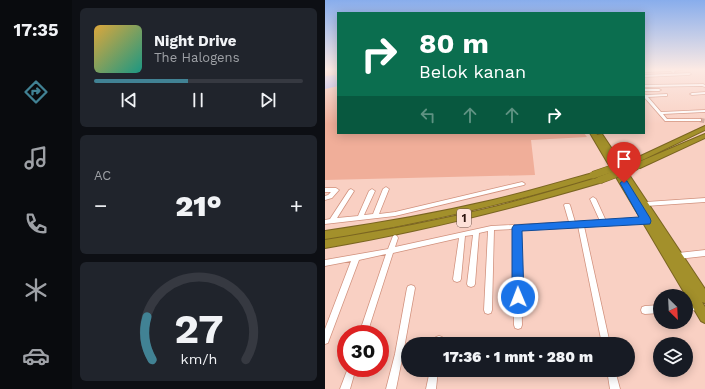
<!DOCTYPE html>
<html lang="id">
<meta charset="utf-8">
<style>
body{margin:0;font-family:"Work Sans",sans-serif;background:#20242c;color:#f1f3f6;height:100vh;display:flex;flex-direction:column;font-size:15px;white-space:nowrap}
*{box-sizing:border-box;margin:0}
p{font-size:13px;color:#9ea1a6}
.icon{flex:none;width:22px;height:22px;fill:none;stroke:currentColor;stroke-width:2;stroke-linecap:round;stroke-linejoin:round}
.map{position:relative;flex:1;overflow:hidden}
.side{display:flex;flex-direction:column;gap:8px;padding:8px;background:#0d0f14;width:253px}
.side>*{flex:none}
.hud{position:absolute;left:12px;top:12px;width:308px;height:122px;border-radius:0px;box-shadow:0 2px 10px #0003;background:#0b6e4f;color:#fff;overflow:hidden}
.needle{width:26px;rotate:156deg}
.fabs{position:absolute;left:328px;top:289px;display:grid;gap:8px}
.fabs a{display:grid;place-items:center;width:40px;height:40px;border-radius:50%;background:#171b24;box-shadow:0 2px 10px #0003;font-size:20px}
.speed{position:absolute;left:12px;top:325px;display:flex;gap:8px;font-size:20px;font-weight:700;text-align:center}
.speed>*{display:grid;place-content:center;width:52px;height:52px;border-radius:50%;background:#171b24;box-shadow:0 2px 10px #0003;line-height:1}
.speed .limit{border:6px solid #d22;background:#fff;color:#111}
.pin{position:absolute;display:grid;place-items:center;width:34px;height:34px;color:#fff;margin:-41px -17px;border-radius:50% 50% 50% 0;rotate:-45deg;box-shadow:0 0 4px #0007}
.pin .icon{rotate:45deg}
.me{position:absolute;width:44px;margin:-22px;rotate:359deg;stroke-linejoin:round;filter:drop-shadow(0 0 3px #0008)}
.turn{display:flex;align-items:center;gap:14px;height:84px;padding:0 16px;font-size:18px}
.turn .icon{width:52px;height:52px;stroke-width:2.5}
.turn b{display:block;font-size:28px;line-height:34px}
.lanes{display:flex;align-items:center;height:38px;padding:0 16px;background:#0003;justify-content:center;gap:20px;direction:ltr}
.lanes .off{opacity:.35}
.big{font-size:30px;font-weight:800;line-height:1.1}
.side .card{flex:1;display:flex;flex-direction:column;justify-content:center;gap:6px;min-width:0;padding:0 14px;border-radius:6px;background:#20242c}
.side .dial{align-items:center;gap:0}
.dial svg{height:104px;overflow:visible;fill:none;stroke:#363941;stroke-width:7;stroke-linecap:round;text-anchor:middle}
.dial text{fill:#f1f3f6;stroke:none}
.song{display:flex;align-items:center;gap:12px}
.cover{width:48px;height:48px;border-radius:6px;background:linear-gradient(135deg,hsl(40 70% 55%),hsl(170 70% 35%))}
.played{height:4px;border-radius:2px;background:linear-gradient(90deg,#418294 45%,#363941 45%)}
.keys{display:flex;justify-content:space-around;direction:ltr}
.heat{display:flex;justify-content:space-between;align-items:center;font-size:22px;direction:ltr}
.trip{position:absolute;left:76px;top:337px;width:234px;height:40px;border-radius:20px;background:#171b24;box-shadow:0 2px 10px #0003;font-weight:800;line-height:40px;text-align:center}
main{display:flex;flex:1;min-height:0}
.dock{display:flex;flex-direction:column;width:72px;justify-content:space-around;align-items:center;background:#090b0e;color:#9ea1a6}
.dock .icon{width:28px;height:28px}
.dock .on{color:#418294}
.dock b{font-size:18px;color:#f1f3f6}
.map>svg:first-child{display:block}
</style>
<main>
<nav class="dock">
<b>17:35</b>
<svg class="icon on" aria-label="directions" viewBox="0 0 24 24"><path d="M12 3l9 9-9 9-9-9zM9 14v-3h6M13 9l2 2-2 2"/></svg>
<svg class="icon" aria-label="music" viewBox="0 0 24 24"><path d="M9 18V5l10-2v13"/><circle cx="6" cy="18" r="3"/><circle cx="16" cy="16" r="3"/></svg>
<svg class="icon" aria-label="phone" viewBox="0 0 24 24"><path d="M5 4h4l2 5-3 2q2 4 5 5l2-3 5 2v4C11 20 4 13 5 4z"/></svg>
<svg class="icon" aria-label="climate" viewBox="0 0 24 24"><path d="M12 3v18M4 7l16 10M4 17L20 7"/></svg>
<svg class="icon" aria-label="car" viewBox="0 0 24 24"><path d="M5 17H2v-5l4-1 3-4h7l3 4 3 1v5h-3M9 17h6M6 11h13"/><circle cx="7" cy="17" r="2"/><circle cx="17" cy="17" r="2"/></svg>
</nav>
<section class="side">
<div class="card">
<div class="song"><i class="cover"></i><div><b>Night Drive</b><p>The Halogens</p></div></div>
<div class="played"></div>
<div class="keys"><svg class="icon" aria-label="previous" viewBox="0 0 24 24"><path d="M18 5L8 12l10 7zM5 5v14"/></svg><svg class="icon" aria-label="pause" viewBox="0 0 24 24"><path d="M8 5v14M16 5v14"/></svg><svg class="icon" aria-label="next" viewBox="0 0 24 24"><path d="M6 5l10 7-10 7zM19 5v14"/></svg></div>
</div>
<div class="card"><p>AC</p>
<div class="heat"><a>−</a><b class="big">21°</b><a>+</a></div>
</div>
<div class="card dial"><svg viewBox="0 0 100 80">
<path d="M14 69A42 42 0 1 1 86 69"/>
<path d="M14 69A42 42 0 0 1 10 36" stroke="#418294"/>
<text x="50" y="56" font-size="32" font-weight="700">27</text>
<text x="50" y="72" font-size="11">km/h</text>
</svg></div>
</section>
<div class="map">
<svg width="380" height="389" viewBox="0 0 380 389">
<rect width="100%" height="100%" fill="#f9d0c3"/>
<path fill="#f0ae99" d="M0,69h13v64h246l3,4 -56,3 4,35 -210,5z"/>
<path fill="#99a2f3" d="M10,75l1,1v4h2v6l-13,3v-13z"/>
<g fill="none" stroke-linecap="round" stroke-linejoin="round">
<path stroke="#d0ab9f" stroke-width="4.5" stroke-dasharray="4.5 2.5" stroke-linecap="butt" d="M375,120l5,1"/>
<g stroke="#d1917d" stroke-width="1.5">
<g id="minor">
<path d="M342,69h19l-12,2 1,1 -2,1 -2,-2 -27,1v-2z"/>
<path d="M365,73l1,1 -2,1 -45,2v-2z"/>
<path d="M378,84l2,1v2l-3,-1 -58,1v-2z"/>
<path d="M319,89h15l2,1 -2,1h-15z"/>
<path d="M380,92v2l-13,1 -2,-1 2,-1z"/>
<path d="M319,94l2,1 21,-1v2h-1l-18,1 13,15 44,-2v2l-42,2 4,5h34v2h-36l-21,-24z"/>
<path d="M197,182l2,1 1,1 -1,1 -129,31 -70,8v-4l5,-1 19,-29 2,-1 3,2 -17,27 21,-2 11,-25 3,-2 3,2 -11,24 9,-1 10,-25 3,-2 3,2 -10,25 16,-2z"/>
<path d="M0,188h11l3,2 -7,8 -7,2v-4l3,-1 3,-3h-6z"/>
<path d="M268,197l3,2 10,22 40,-2h2l1,2 -1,2h-2l-62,3 26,118h-8l-24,-118 -5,1 -53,2 2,96 -1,3 -3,1 -3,-1 -1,-3v-96l-20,1 -2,80 -1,3 -3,1 -3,-1 -1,-3 4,-79 -9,2 -4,51 -1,2 -3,1 -3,-1 -1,-2 6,-49 -8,1 -4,43 -1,2 -3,1 -3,-1 -1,-2 6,-41 -66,15 -26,81h-8l27,-80 -27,6 -30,80 -1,3 -3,1v-15l26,-68 -26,5v-6l63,-11 5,-13 2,-1 2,1 1,2 -3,9 96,-21 78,-4 -5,-17 1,-1h4l1,1 5,17 25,-1 -10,-22z"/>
<path d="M380,198v4l-59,4 -3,-2 3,-2z"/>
<path d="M380,250v6l-27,3 -2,-1 -1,-2 1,-2 2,-1z"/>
<path d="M86,285l3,1 1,2 -12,66 -7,35h-10l9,-35 12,-66 1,-2z"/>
<path d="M373,302l3,1 1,3 -1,3 -3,1 -12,1v-8z"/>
<path d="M335,305v8l-15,1 -3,-1 -1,-3 1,-3 3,-1z"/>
<path d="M114,336l3,1 1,3 -1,4h-8l2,-7z"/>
<path d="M23,368h8l-6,21h-10z"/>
<path d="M105,370h8l-2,19h-10z"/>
<path d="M282,370h8l5,19h-10z"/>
</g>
</g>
<g stroke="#7a6521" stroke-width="2">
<g id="highway">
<path d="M380,126v4l-69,33h-2l-4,-2z"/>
<path d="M265,133h6l1,2 5,-1 103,155v14l-3,-1 3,5v16l-4,-2z"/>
<path d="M380,134v4l-65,30h-3l-4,-2 1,-2z"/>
<path d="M268,173l4,2 -1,2c-89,27 -179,47 -271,62v-8c56,-8 112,-18 168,-31 34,-8 67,-18 100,-27z"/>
<path d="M275,177l3,1 1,2 -1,2c-92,27 -184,50 -278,66v-8c58,-9 116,-20 173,-34 34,-9 68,-19 102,-29z"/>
</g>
</g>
<use href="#minor" fill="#fff" fill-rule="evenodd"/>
<use href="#highway" fill="#a3902b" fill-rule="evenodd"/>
<g stroke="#7a6521" stroke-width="8" stroke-linecap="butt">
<g id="highway-bridge">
<path d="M268,175l41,-14"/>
<path d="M275,180l37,-14"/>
</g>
</g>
<use href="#highway-bridge" stroke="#a3902b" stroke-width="7"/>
</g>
<linearGradient id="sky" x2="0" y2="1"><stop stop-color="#88adec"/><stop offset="0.56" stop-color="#fceae4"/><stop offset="1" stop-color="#fceae4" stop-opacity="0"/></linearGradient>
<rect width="380" height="124" fill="url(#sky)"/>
<path fill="#1a73e8" stroke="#114b97" d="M299,180l3,1 23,37 1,3 -1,3 -128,7 2,66 -2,4 -4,2 -5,-2 -1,-4v-69l2,-3 125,-8 -19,-34z"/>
<g text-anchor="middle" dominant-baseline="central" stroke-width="4" stroke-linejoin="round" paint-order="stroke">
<rect fill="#fde1d8" stroke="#6b524b" stroke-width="1" x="132" y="209" width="14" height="18" rx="3"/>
<g font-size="11" font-weight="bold" fill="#2d150e">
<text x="139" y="218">1</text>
</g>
</g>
</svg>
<div class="fabs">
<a><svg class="needle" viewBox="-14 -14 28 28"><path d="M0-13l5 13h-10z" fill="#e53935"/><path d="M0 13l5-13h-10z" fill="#9ea1a6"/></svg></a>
<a><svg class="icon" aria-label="layers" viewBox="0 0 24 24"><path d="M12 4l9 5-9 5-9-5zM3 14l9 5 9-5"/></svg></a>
</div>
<div class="speed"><div class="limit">30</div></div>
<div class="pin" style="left:299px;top:183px;background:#d93025"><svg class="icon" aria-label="arrive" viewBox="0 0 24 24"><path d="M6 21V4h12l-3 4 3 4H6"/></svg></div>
<svg class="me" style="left:193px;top:297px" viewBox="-20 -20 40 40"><circle r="17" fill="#1a73e8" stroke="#fff" stroke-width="3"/><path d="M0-11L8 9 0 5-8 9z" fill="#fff"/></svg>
<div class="trip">17:36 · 1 mnt · 280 m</div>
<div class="hud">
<div class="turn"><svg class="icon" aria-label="right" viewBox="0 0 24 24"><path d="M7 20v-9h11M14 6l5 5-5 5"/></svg><div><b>80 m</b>Belok kanan</div></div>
<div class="lanes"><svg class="icon off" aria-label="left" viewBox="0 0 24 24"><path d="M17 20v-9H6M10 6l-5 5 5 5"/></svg><svg class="icon off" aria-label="ahead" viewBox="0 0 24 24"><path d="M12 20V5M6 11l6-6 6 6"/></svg><svg class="icon off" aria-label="ahead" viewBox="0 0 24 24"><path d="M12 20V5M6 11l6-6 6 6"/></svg><svg class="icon" aria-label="right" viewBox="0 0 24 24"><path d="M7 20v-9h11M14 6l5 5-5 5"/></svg></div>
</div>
</div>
</main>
